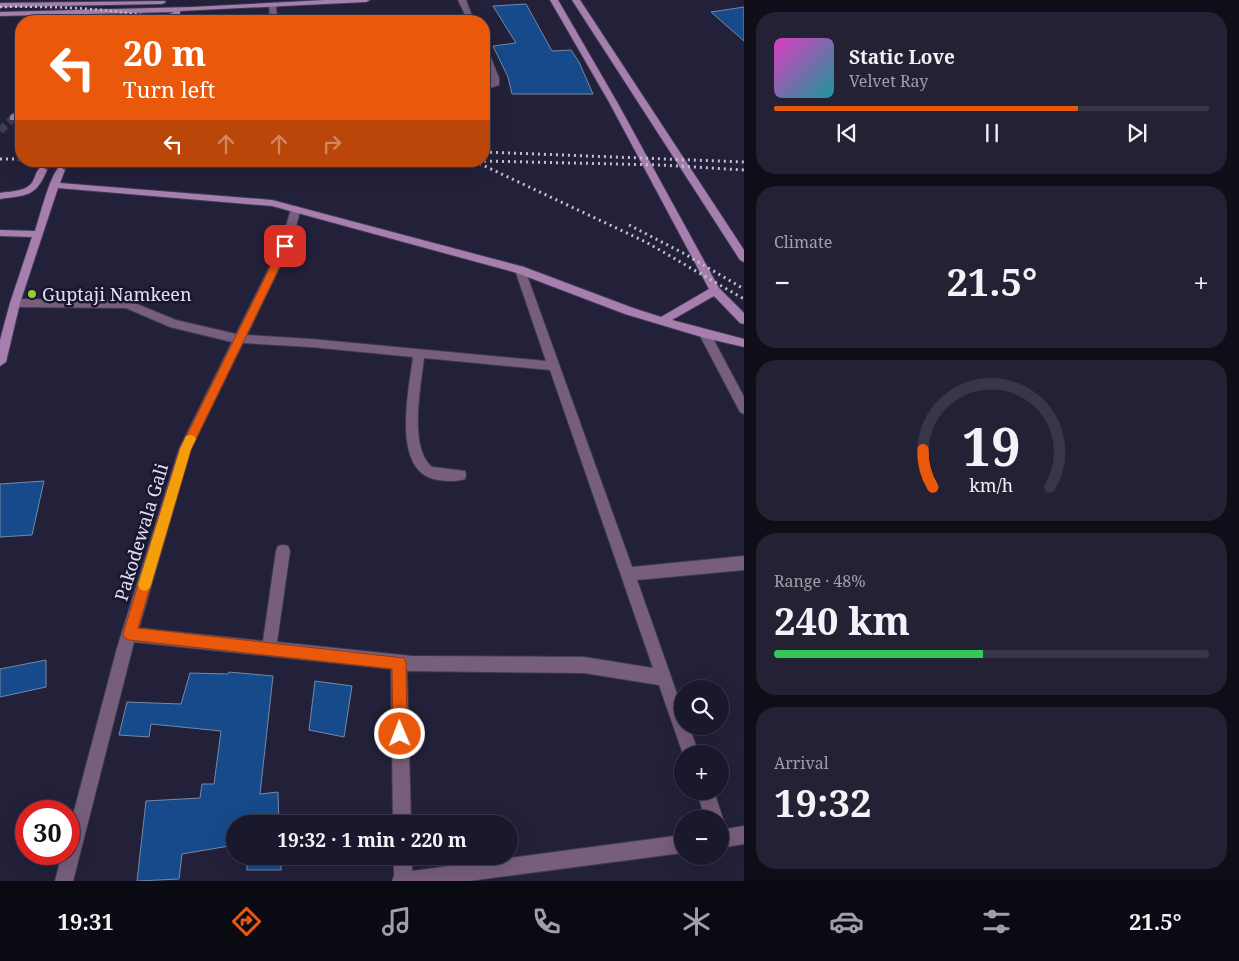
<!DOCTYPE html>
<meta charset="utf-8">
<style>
body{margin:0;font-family:"Noto Serif",serif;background:#232134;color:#f1f3f6;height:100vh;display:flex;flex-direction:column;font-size:19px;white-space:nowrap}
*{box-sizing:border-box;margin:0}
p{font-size:16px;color:#9fa0a9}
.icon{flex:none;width:28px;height:28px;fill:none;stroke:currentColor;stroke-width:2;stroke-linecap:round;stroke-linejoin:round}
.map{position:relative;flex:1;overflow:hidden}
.details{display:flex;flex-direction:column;gap:12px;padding:12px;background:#0e0d18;width:495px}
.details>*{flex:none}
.top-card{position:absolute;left:15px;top:15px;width:475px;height:152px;border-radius:20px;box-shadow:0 5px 20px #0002,0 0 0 1px #383748;background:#ea580c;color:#fff;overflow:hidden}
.controls{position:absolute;left:674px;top:680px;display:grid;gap:10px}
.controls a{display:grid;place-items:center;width:55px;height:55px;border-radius:50%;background:#1a182c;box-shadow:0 5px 20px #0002,0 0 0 1px #383748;font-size:25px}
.speed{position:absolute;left:15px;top:800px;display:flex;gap:10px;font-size:25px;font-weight:700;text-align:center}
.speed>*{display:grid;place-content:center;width:65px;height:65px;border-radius:50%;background:#1a182c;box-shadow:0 5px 20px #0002,0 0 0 1px #383748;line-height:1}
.speed .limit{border:8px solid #d22;background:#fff;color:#111}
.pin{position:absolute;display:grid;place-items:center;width:42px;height:42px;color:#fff;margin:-21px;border-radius:10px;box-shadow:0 2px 8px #0006}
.me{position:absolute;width:55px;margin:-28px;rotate:359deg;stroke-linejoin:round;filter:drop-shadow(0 0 4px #0008)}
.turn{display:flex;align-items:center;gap:18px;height:105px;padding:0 25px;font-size:22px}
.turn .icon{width:65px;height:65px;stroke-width:2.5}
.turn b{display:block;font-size:35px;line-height:42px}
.lanes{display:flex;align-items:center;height:48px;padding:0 25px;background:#0003;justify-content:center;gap:25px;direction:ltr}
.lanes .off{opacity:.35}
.big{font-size:38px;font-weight:700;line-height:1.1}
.details .tile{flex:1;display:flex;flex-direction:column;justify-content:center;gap:8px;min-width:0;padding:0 18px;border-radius:20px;background:#232134}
.details .dial{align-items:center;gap:0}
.dial svg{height:130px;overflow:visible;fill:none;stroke:#383748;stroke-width:7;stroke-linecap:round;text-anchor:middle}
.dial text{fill:#f1f3f6;stroke:none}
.song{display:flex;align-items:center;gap:15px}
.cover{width:60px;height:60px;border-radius:8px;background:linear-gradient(135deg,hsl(310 70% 55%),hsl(180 70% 35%))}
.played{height:5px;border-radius:2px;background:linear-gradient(90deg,#ea580c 70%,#383748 70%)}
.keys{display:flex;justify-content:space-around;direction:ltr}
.heat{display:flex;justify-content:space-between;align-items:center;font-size:28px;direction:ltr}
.charge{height:8px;border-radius:4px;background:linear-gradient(90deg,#34c759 48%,#383748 0)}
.trip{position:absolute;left:226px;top:815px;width:292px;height:50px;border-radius:25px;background:#1a182c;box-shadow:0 5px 20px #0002,0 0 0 1px #383748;font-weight:700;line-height:50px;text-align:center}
.tabs{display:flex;height:80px;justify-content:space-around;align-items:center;background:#0a0a12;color:#9fa0a9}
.tabs .icon{width:35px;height:35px}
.tabs .current{color:#ea580c}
.tabs b{font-size:22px;color:#f1f3f6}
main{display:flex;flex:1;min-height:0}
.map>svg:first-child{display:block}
</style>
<main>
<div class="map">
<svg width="744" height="881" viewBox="0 0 744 881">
<rect width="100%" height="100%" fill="#23203a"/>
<g fill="#174a8b" stroke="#7489a5">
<path d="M526,4l26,47 19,-1 8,12 14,32h-81l-4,-17 -15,-31 23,-3 -23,-37z"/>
<path d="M744,7v34l-33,-29z"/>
<path d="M44,481l-12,54 -32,2v-53z"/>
<path d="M46,660v27l-46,10v-28z"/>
<path d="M229,672l44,4 -13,118 18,-2 1,32h-44v21l-53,9 -3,25 -42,2 9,-80 54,-3 2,-14h12l7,-53 -70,-7 -2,13 -30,-2 8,-33 54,2 9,-31 38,1z"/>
<path d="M315,681l37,5 -8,51 -35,-7z"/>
<rect x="247" y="856" width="34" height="14"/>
</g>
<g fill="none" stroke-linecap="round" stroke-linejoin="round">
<path stroke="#403d55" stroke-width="8" stroke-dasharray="8 4" stroke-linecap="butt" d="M0,131l13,-13"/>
<g stroke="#403d55" stroke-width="10" stroke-dasharray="10 5" stroke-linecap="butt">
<path d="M42,170l4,-9"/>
<path d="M60,170l4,-9"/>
</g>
<g stroke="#3e3b54" stroke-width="2">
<g id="street">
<path d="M458,0h8l8,21h-6z"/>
<path d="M269,3l7,2 1,16h-7z"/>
<path d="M484,49l4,2 11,27v7l-15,5v-4l7,-2c0,-13 -8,-23 -7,-35z"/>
<path d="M296,206l5,3 -11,37 -43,89 64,4 235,22 -31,-91 5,-4 4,1 108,300 112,-11v14l-107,10 45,128v18h7l10,28h-16l-24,-69 -75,-12 -177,-2 4,153h-18l-2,-155 -257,-27 -61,239h-18l7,-27h7v-24l48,-182 62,-199 53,-107 -62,-15 -44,-19 -111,-1 -5,-4 5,-4 112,1 49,20 60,14 44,-88 11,-37zM243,343l68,4 102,10c-4,33 -23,116 25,123 8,1 18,2 27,-1l1,-4 -1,-4 -33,-4c-24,-20 -11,-81 -8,-109l126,12 103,298 -69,-11 -172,-1 -135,-14 13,-91 -2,-5 -5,-1 -5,1 -2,5 -13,90 -124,-13 52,-179z"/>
<path d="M705,330l4,1 35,66v17l-4,-2 -41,-78z"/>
<path d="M697,791h17l9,28 -3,6v-6h-15z"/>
<path d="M744,826v18l-24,4v-18z"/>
<path d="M682,835v18l-213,28h-77l2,-5v-20h18v15z"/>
</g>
</g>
<g stroke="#3e3b54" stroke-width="2">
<g id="secondary">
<path d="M325,0h45l-4,2 -186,9v4l-16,6h-10l20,-9 -174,4v-4l192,-5z"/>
<path d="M550,0h8l59,102 102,186 25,25v11l-4,-1 -26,-27 -42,24 72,19v8l-39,-9 -80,-24 -108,-41 -245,-67 -214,-18 -38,115 -14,59 -6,4v-26l10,-37 22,-66 -32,-1v-6l35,1c4,-12 16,-60 25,-64l5,3 -5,13 212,17 252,67 109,41 28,9 48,-28 -100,-187z"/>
<path d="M572,0h8l164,250v12l-4,-2z"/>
<path d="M164,1l2,1 -4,2 -162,3v-4z"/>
<path d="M18,110h3v6l-5,4h-6v-4z"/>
<path d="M42,167l5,3c-11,27 -20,25 -47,29v-6c10,-2 24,-1 31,-9 5,-6 4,-14 11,-17z"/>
</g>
</g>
<use href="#street" fill="#775e7c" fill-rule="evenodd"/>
<use href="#secondary" fill="#a77fae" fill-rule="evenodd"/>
<path stroke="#c2bfd3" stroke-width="2.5" stroke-dasharray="2 3" stroke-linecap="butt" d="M0,7c58,-1 115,1 172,14"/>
<g stroke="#c2bfd3" stroke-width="3" stroke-dasharray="2 4" stroke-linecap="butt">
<path d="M484,152l260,10"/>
<path d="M0,159h21"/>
<path d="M474,161l172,81 98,57"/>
<path d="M484,161l177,4 83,5"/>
<path d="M629,225l54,28 61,36"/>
</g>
</g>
<path fill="#ea580c" stroke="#983908" d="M282,243h6l2,3 -99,203 -53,179 266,30 2,5 1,71 -2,5 -5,3 -5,-3 -2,-5 -1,-65 -263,-29 -4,-2 -2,-4 57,-185z"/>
<path fill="#f59e0b" d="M190,435l4,1 2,3 -5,10 -40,136 -2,4 -5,2 -4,-2 -2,-4 42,-136 6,-13z"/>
<circle fill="#99cb36" stroke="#1a1630" stroke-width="2" cx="32" cy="294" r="5"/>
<g text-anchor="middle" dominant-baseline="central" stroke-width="5" stroke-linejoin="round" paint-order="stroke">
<g font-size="18" fill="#e1dff1" stroke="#1a1630" text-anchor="start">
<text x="42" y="294">Guptaji Namkeen</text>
</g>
<g font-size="18" fill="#e1dff1" stroke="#1a1630">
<text transform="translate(141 532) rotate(-73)">Pakodewala Gali</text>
</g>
</g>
</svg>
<div class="controls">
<a><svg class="icon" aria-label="search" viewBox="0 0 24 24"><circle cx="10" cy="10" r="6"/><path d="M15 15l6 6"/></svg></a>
<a>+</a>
<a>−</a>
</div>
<div class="speed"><div class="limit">30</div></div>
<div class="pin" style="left:285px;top:246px;background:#d93025"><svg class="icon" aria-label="arrive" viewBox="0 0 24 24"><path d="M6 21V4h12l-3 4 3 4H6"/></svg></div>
<svg class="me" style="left:400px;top:734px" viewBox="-20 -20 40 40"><circle r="17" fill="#ea580c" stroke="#fff" stroke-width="3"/><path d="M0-11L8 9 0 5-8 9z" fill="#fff"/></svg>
<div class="trip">19:32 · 1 min · 220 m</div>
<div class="top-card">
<div class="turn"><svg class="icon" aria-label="left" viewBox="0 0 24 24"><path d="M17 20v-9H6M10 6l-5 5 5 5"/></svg><div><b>20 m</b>Turn left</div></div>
<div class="lanes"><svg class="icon" aria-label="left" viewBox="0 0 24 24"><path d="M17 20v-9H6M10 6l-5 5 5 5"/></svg><svg class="icon off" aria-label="ahead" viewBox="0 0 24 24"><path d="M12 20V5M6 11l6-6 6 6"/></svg><svg class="icon off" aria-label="ahead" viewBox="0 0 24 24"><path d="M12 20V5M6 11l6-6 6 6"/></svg><svg class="icon off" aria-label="right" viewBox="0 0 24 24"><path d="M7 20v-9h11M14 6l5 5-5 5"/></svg></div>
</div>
</div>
<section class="details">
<div class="tile">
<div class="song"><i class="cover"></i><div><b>Static Love</b><p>Velvet Ray</p></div></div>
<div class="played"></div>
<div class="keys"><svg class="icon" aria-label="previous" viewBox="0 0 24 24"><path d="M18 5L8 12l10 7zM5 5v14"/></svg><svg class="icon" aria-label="pause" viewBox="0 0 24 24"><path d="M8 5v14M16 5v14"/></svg><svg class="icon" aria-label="next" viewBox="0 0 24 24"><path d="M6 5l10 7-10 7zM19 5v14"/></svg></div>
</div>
<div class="tile"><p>Climate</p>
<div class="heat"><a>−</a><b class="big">21.5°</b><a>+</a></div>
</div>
<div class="tile dial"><svg viewBox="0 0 100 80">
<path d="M14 69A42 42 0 1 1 86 69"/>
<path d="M14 69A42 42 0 0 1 8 46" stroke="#ea580c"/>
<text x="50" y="56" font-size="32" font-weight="700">19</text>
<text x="50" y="72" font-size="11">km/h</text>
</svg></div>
<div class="tile"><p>Range · 48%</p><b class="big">240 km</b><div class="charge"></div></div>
<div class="tile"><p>Arrival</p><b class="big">19:32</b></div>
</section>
</main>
<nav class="tabs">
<b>19:31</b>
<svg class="icon current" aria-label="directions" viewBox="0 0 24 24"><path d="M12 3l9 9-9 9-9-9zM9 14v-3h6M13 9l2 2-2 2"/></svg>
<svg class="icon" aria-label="music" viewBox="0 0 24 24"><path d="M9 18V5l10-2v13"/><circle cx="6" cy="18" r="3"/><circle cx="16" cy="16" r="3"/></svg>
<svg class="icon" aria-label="phone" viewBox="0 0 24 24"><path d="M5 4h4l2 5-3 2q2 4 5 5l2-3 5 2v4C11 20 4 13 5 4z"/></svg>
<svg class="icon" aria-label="climate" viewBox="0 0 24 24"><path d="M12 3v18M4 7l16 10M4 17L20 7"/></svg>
<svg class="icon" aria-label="car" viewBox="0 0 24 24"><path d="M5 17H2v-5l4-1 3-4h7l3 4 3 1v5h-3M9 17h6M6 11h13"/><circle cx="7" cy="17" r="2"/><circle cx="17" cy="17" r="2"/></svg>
<svg class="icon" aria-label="filters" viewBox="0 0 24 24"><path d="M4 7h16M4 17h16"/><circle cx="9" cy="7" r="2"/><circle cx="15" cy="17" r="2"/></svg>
<b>21.5°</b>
</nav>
